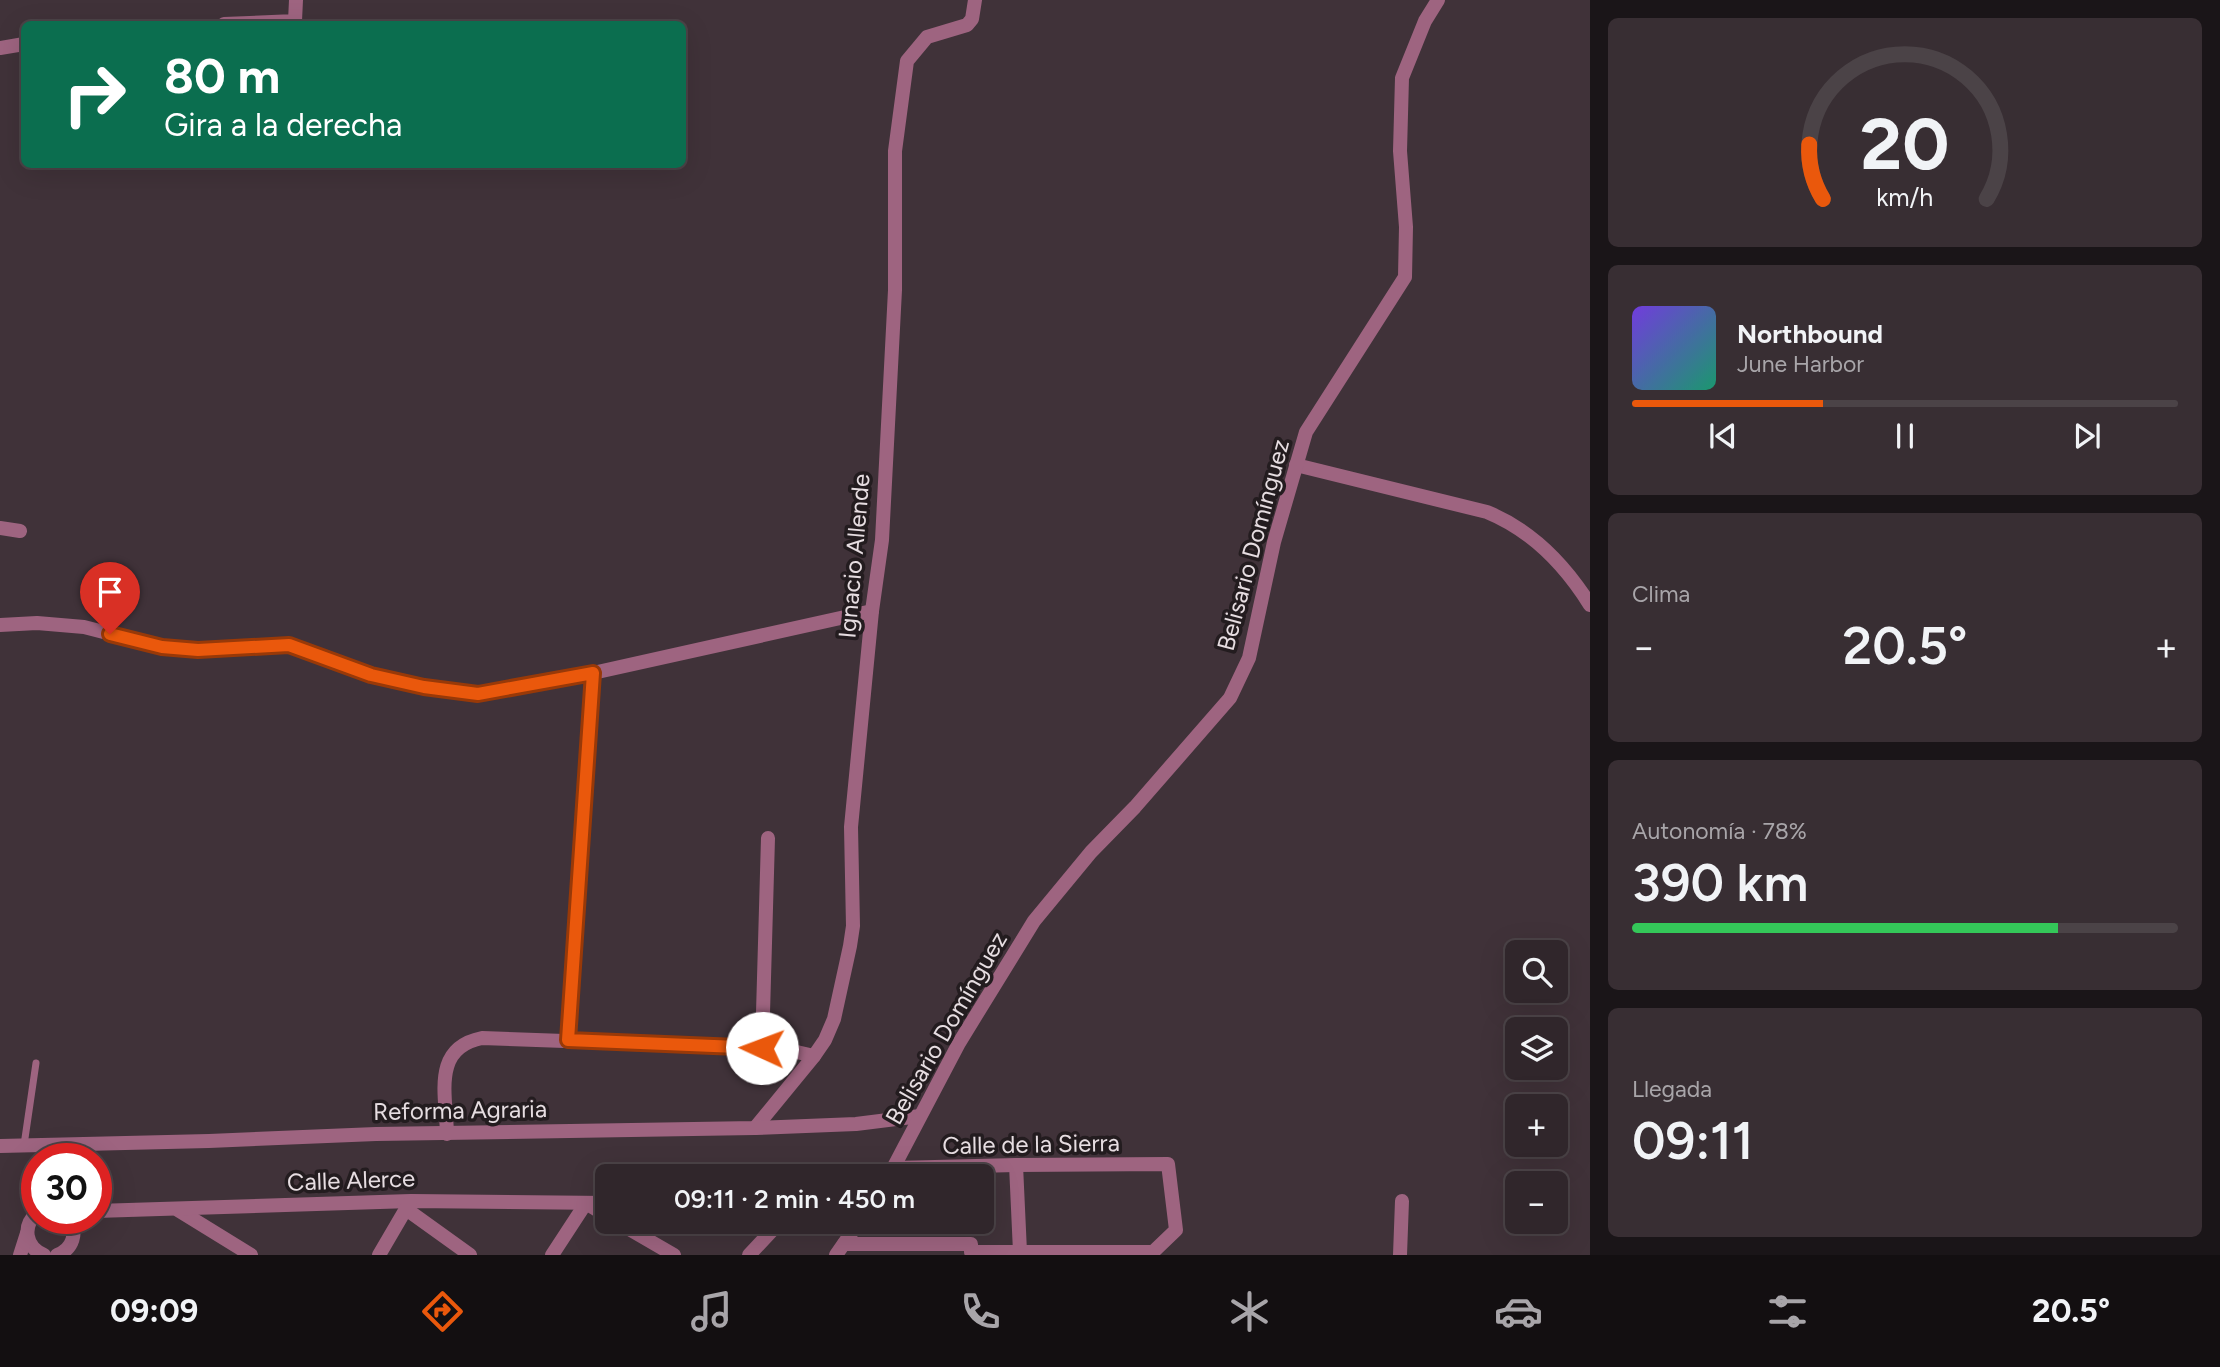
<!DOCTYPE html>
<html lang="es">
<meta charset="utf-8">
<style>
body{margin:0;font-family:Figtree,sans-serif;background:#382e33;color:#f1f3f6;height:100vh;display:flex;flex-direction:column;font-size:26px;white-space:nowrap}
*{box-sizing:border-box;margin:0}
p{font-size:23px;color:#a8a5a9}
.icon{flex:none;width:38px;height:38px;fill:none;stroke:currentColor;stroke-width:2;stroke-linecap:round;stroke-linejoin:round}
.map{position:relative;flex:1;overflow:hidden}
.drawer{display:flex;flex-direction:column;gap:18px;padding:18px;background:#1a1518;width:630px}
.drawer>*{flex:none}
.hud{position:absolute;left:21px;top:21px;width:665px;height:147px;border-radius:10px;box-shadow:0 7px 28px #0002,0 0 0 2px #4b4347;background:#0b6e4f;color:#fff;overflow:hidden}
.fabs{position:absolute;left:1505px;top:940px;display:grid;gap:14px}
.fabs a{display:grid;place-items:center;width:63px;height:63px;border-radius:10px;background:#30262b;box-shadow:0 7px 28px #0002,0 0 0 2px #4b4347;font-size:35px}
.speed{position:absolute;left:21px;top:1143px;display:flex;gap:14px;font-size:35px;font-weight:700;text-align:center}
.speed>*{display:grid;place-content:center;width:91px;height:91px;border-radius:50%;background:#30262b;box-shadow:0 7px 28px #0002,0 0 0 2px #4b4347;line-height:1}
.speed .limit{border:10px solid #d22;background:#fff;color:#111}
.pin{position:absolute;display:grid;place-items:center;width:60px;height:60px;color:#fff;margin:-72px -30px;border-radius:50% 50% 50% 0;rotate:-45deg;box-shadow:0 0 7px #0007}
.pin .icon{rotate:45deg}
.me{position:absolute;width:77px;margin:-38px;rotate:272deg;stroke-linejoin:round;filter:drop-shadow(0 0 5px #0008)}
.turn{display:flex;align-items:center;gap:24px;height:147px;padding:0 28px;font-size:32px}
.turn .icon{width:91px;height:91px;stroke-width:2.5}
.turn b{display:block;font-size:49px;line-height:60px}
.big{font-size:52px;font-weight:600;line-height:1.1}
.drawer .widget{flex:1;display:flex;flex-direction:column;justify-content:center;gap:10px;min-width:0;padding:0 24px;border-radius:10px;background:#382e33}
.drawer .dial{align-items:center;gap:0}
.dial svg{height:182px;overflow:visible;fill:none;stroke:#4b4347;stroke-width:7;stroke-linecap:round;text-anchor:middle}
.dial text{fill:#f1f3f6;stroke:none}
.song{display:flex;align-items:center;gap:21px}
.cover{width:84px;height:84px;border-radius:10px;background:linear-gradient(135deg,hsl(260 70% 55%),hsl(160 70% 35%))}
.played{height:7px;border-radius:4px;background:linear-gradient(90deg,#ea580c 35%,#4b4347 35%)}
.keys{display:flex;justify-content:space-around;direction:ltr}
.heat{display:flex;justify-content:space-between;align-items:center;font-size:38px;direction:ltr}
.charge{height:10px;border-radius:5px;background:linear-gradient(90deg,#34c759 78%,#4b4347 0)}
.trip{position:absolute;left:595px;top:1164px;width:399px;height:70px;border-radius:10px;background:#30262b;box-shadow:0 7px 28px #0002,0 0 0 2px #4b4347;font-weight:600;line-height:70px;text-align:center}
.tab-bar{display:flex;height:112px;justify-content:space-around;align-items:center;background:#130f11;color:#a8a5a9}
.tab-bar .icon{width:49px;height:49px}
.tab-bar .active{color:#ea580c}
.tab-bar b{font-size:32px;color:#f1f3f6}
main{display:flex;flex:1;min-height:0}
.map>svg:first-child{display:block}
</style>
<main>
<div class="map">
<svg width="1590" height="1255" viewBox="0 0 1590 1255">
<rect width="100%" height="100%" fill="#403239"/>
<g fill="none" stroke-linecap="round" stroke-linejoin="round">
<path stroke="#9e6480" stroke-width="7" d="M24,1145l12,-82"/>
<g stroke="#9e6480" stroke-width="14">
<path d="M224,24l71,-3 1,-21"/>
<path d="M0,48l24,-4"/>
<path d="M1296,465l191,47c44,18 78,53 103,93"/>
<path d="M0,528l20,3"/>
<path d="M0,625l37,-2 47,4 78,20 36,3 91,-5 82,30 53,12 54,6 115,-20 279,-62"/>
<path d="M568,1040l25,-367"/>
<path d="M762,1048l6,-210"/>
<path d="M755,1128l59,-72 11,-16 9,-21 16,-73 3,-20 -2,-99 21,-216 10,-71 13,-250v-139l12,-90 20,-24 40,-12 5,-6 3,-19"/>
<path d="M447,1134c-1,-40 -15,-86 35,-96l280,10 26,2 26,6"/>
<path d="M0,1146l209,-5 167,-7 379,-6 101,-4 64,-8"/>
<path d="M1016,1165l4,87"/>
<path d="M889,1176l70,-133 75,-122 57,-69 44,-45 95,-109 19,-40 25,-116 32,-110 99,-155 1,-50 -6,-76 2,-73 23,-57 13,-21"/>
<path d="M406,1209l64,46"/>
<path d="M178,1210l73,45"/>
<path d="M96,1211l315,-10 196,2"/>
<path d="M37,1213c-15,13 -12,34 7,42"/>
<path d="M617,1222l57,33"/>
<path d="M844,1244h127v8h182l23,-22 -8,-66 -152,1 -122,3"/>
<path d="M20,1255l7,-22"/>
<path d="M57,1255c16,-6 21,-22 12,-37"/>
<path d="M379,1255l31,-53"/>
<path d="M552,1255l34,-52 21,13"/>
<path d="M749,1255l31,-33"/>
<path d="M836,1255l23,-33"/>
<path d="M1400,1255l2,-54"/>
</g>
</g>
<g fill="none" stroke-linecap="round" stroke-linejoin="round">
<g stroke="#983908" stroke-width="18">
<path id="route" d="M110,634l52,13 36,3 91,-5 82,30 53,12 54,7 115,-21 -25,367 194,8"/>
</g>
<use href="#route" stroke="#ea580c" stroke-width="12"/>
</g>
<g text-anchor="middle" dominant-baseline="central" stroke-width="7" stroke-linejoin="round" paint-order="stroke">
<g font-size="24" fill="#e6dde1" stroke="#231c1f">
<text transform="translate(1253 545) rotate(-75)">Belisario Domínguez</text>
<text transform="translate(854 556) rotate(-85)">Ignacio Allende</text>
<text transform="translate(946 1028) rotate(-60)">Belisario Domínguez</text>
<text transform="translate(460 1110) rotate(-1)">Reforma Agraria</text>
<text transform="translate(1031 1144) rotate(-1)">Calle de la Sierra</text>
<text transform="translate(351 1180) rotate(-2)">Calle Alerce</text>
</g>
</g>
</svg>
<div class="fabs">
<a><svg class="icon" aria-label="search" viewBox="0 0 24 24"><circle cx="10" cy="10" r="6"/><path d="M15 15l6 6"/></svg></a>
<a><svg class="icon" aria-label="layers" viewBox="0 0 24 24"><path d="M12 4l9 5-9 5-9-5zM3 14l9 5 9-5"/></svg></a>
<a>+</a>
<a>−</a>
</div>
<div class="speed"><div class="limit">30</div></div>
<div class="pin" style="left:110px;top:634px;background:#d93025"><svg class="icon" aria-label="arrive" viewBox="0 0 24 24"><path d="M6 21V4h12l-3 4 3 4H6"/></svg></div>
<svg class="me" style="left:762px;top:1048px" viewBox="-20 -20 40 40"><circle r="19" fill="#fff"/><path d="M0-13L10 11 0 6-10 11z" fill="#ea580c"/></svg>
<div class="trip">09:11 · 2 min · 450 m</div>
<div class="hud">
<div class="turn"><svg class="icon" aria-label="right" viewBox="0 0 24 24"><path d="M7 20v-9h11M14 6l5 5-5 5"/></svg><div><b>80 m</b>Gira a la derecha</div></div>
</div>
</div>
<section class="drawer">
<div class="widget dial"><svg viewBox="0 0 100 80">
<path d="M14 69A42 42 0 1 1 86 69"/>
<path d="M14 69A42 42 0 0 1 8 45" stroke="#ea580c"/>
<text x="50" y="56" font-size="32" font-weight="700">20</text>
<text x="50" y="72" font-size="11">km/h</text>
</svg></div>
<div class="widget">
<div class="song"><i class="cover"></i><div><b>Northbound</b><p>June Harbor</p></div></div>
<div class="played"></div>
<div class="keys"><svg class="icon" aria-label="previous" viewBox="0 0 24 24"><path d="M18 5L8 12l10 7zM5 5v14"/></svg><svg class="icon" aria-label="pause" viewBox="0 0 24 24"><path d="M8 5v14M16 5v14"/></svg><svg class="icon" aria-label="next" viewBox="0 0 24 24"><path d="M6 5l10 7-10 7zM19 5v14"/></svg></div>
</div>
<div class="widget"><p>Clima</p>
<div class="heat"><a>−</a><b class="big">20.5°</b><a>+</a></div>
</div>
<div class="widget"><p>Autonomía · 78%</p><b class="big">390 km</b><div class="charge"></div></div>
<div class="widget"><p>Llegada</p><b class="big">09:11</b></div>
</section>
</main>
<nav class="tab-bar">
<b>09:09</b>
<svg class="icon active" aria-label="directions" viewBox="0 0 24 24"><path d="M12 3l9 9-9 9-9-9zM9 14v-3h6M13 9l2 2-2 2"/></svg>
<svg class="icon" aria-label="music" viewBox="0 0 24 24"><path d="M9 18V5l10-2v13"/><circle cx="6" cy="18" r="3"/><circle cx="16" cy="16" r="3"/></svg>
<svg class="icon" aria-label="phone" viewBox="0 0 24 24"><path d="M5 4h4l2 5-3 2q2 4 5 5l2-3 5 2v4C11 20 4 13 5 4z"/></svg>
<svg class="icon" aria-label="climate" viewBox="0 0 24 24"><path d="M12 3v18M4 7l16 10M4 17L20 7"/></svg>
<svg class="icon" aria-label="car" viewBox="0 0 24 24"><path d="M5 17H2v-5l4-1 3-4h7l3 4 3 1v5h-3M9 17h6M6 11h13"/><circle cx="7" cy="17" r="2"/><circle cx="17" cy="17" r="2"/></svg>
<svg class="icon" aria-label="filters" viewBox="0 0 24 24"><path d="M4 7h16M4 17h16"/><circle cx="9" cy="7" r="2"/><circle cx="15" cy="17" r="2"/></svg>
<b>20.5°</b>
</nav>
